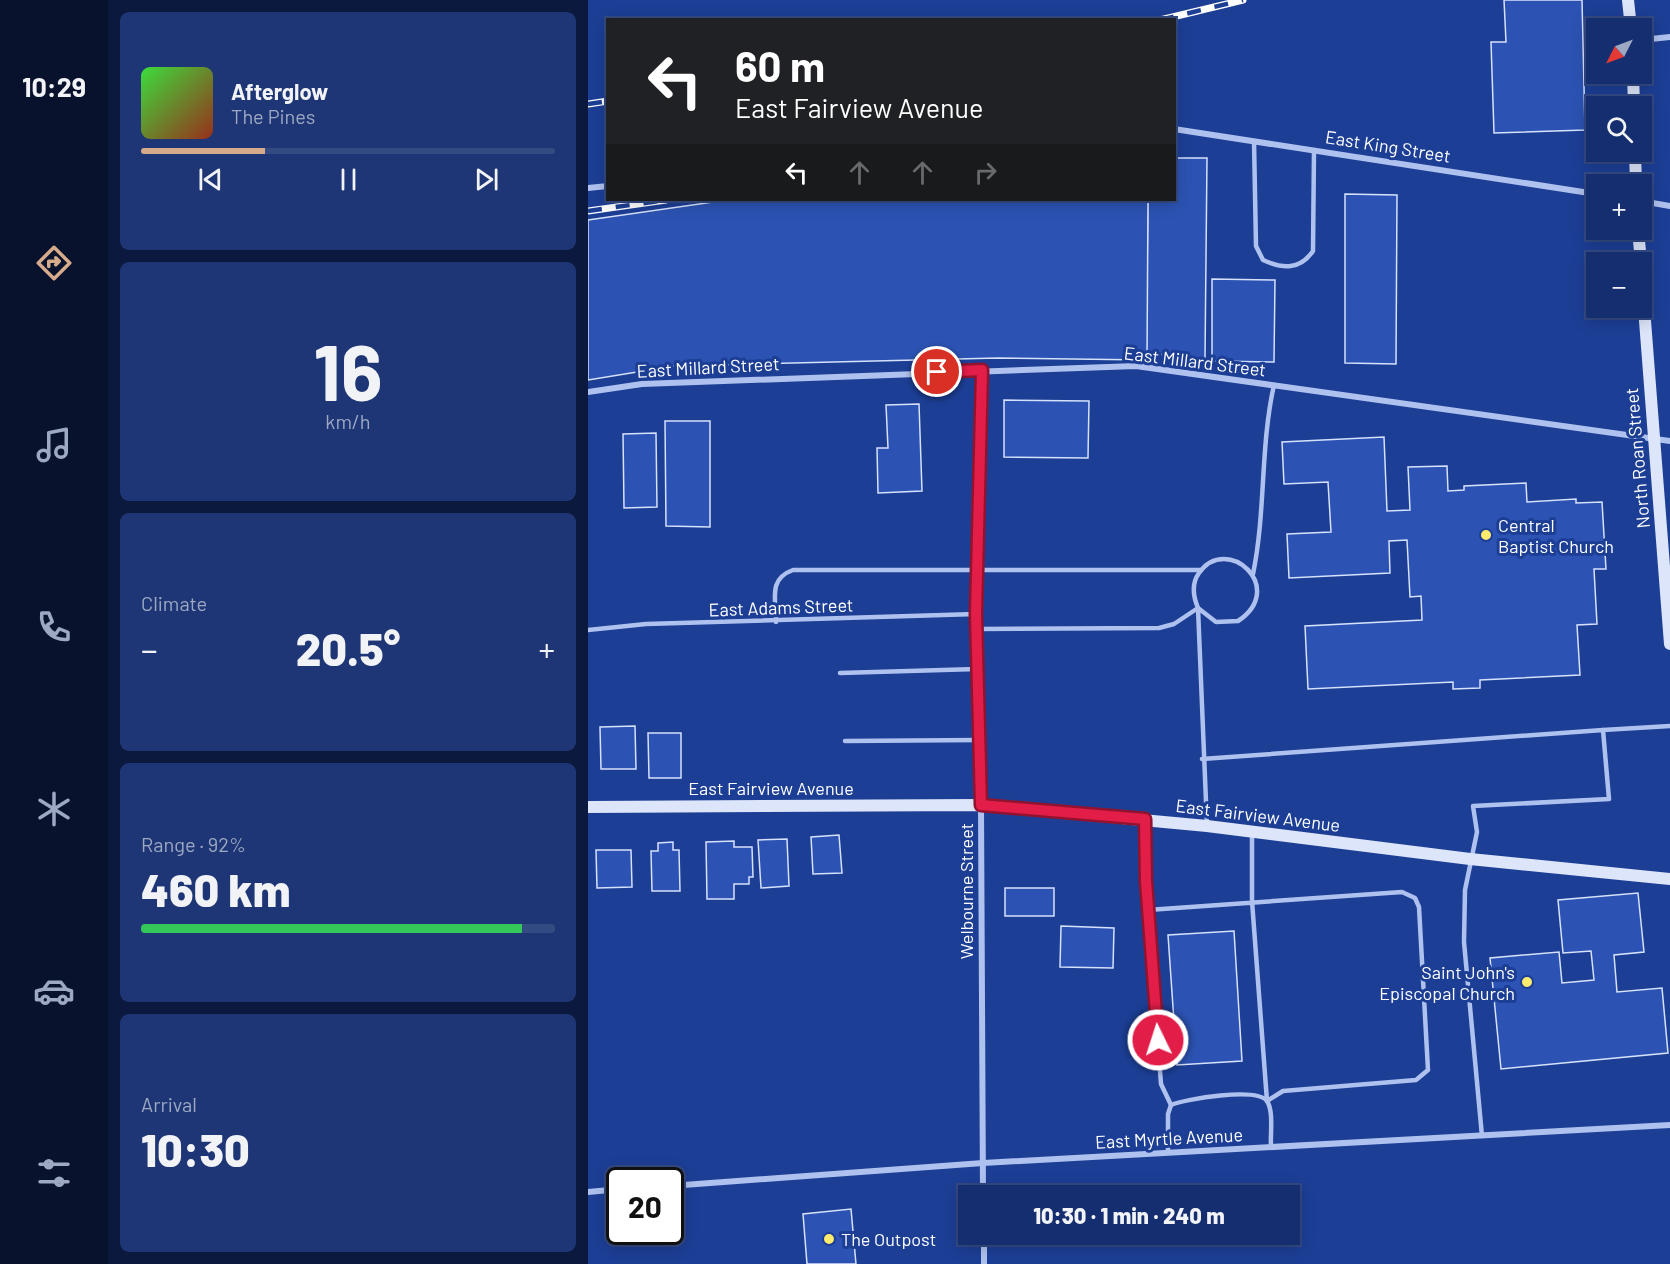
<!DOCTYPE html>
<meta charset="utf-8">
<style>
body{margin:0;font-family:Barlow,sans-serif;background:#1e3675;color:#f1f3f6;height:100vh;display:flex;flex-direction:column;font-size:22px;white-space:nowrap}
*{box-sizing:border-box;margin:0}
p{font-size:20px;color:#9da8c3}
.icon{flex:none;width:33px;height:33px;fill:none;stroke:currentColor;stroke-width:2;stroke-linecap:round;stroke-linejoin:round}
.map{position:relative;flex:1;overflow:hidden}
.sheet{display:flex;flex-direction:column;gap:12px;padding:12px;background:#0c193e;width:480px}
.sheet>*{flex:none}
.guide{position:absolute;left:18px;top:18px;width:570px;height:183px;border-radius:0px;box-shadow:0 3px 15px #0003,0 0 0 2px #344a83;background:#202124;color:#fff;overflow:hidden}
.needle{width:39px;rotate:228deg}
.tools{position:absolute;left:998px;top:18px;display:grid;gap:12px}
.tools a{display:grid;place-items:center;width:66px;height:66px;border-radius:0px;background:#152e70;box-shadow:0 3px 15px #0003,0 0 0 2px #344a83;font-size:30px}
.speed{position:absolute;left:18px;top:1167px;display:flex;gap:12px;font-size:30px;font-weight:700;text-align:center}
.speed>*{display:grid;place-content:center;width:78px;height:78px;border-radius:50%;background:#152e70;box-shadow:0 3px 15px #0003,0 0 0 2px #344a83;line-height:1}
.speed .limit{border:3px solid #111;border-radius:9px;background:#fff;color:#111}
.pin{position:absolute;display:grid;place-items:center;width:51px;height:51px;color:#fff;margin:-26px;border:3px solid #fff;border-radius:50%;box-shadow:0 2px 6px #0007}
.me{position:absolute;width:66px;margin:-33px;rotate:356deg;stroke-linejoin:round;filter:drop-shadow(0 0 4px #0008)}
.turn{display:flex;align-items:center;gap:21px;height:126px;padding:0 30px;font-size:27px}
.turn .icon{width:78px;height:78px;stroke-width:2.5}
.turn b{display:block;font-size:42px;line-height:51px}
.lanes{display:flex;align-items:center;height:57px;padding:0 30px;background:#0003;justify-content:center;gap:30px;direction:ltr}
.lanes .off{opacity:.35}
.big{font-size:45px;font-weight:800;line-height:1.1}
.sheet .card{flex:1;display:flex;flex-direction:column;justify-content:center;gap:9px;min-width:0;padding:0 21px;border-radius:9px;background:#1e3675}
.sheet .dial{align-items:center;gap:0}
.dial b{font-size:78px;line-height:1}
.song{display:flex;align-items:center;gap:18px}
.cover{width:72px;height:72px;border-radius:9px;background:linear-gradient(135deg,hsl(120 70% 55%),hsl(10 70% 35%))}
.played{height:6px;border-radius:3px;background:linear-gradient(90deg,#d6ab8b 30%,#344a83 30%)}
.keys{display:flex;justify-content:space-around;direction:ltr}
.heat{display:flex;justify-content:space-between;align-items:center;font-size:33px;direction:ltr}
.charge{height:9px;border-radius:4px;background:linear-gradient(90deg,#34c759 92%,#344a83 0)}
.trip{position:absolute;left:370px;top:1185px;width:342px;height:60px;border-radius:0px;background:#152e70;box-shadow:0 3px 15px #0003,0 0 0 2px #344a83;font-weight:800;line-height:60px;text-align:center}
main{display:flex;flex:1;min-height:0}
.tabs{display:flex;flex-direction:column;width:108px;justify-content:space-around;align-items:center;background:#08122d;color:#9da8c3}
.tabs .icon{width:42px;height:42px}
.tabs .selected{color:#d6ab8b}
.tabs b{font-size:27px;color:#f1f3f6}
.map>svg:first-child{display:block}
</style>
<main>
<nav class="tabs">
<b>10:29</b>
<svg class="icon selected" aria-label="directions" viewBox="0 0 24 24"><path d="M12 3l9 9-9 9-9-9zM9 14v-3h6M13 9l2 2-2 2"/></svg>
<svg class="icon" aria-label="music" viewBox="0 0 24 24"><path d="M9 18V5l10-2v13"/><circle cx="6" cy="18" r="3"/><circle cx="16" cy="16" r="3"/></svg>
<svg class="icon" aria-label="phone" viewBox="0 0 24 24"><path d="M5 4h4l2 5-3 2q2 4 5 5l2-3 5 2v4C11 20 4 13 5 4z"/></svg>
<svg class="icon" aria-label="climate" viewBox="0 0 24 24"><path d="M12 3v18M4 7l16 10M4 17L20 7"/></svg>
<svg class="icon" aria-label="car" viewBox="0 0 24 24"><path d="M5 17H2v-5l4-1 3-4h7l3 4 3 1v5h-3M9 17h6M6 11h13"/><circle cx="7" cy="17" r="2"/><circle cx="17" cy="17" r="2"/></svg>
<svg class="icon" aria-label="filters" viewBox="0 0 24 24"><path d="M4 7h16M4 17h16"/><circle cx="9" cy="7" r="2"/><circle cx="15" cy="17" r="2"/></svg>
</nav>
<section class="sheet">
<div class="card">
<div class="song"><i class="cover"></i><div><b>Afterglow</b><p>The Pines</p></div></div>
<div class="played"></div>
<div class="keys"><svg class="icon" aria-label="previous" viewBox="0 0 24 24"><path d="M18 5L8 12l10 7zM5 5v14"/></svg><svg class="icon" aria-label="pause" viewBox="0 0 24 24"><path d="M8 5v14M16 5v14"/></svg><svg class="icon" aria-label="next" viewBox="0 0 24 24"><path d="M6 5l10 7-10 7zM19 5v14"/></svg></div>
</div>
<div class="card dial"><b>16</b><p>km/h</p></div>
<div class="card"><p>Climate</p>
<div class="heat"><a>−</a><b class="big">20.5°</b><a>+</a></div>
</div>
<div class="card"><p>Range · 92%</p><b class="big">460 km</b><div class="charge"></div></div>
<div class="card"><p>Arrival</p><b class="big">10:30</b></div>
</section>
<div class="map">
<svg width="1082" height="1264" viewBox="0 0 1082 1264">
<rect width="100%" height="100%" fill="#1c3e95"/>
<g fill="#2c53b3" stroke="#d6e1fb" stroke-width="1.5">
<path d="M916,0h78l3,130 -91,3 -3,-91h15z"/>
<path d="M586,158h33l-2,201 -59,-6 2,-153h26z"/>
<path d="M757,194l52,1 -1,169 -51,-1z"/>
<path d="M139,200h421l-1,160 -149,-2 -324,8 -86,14v-160z"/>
<path d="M624,279l63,1 -1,82 -62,-1z"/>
<path d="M416,400l85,1 -1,57 -84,-1z"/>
<path d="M331,404l3,87 -44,2 -1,-45h11l-2,-43z"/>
<path d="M77,421h45v106l-44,-1z"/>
<path d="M68,433l1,74 -33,1 -1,-74z"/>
<path d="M796,437l3,74 23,-1 -2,-43 39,-1 1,25 16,-1v-4l62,-3 1,19 49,-3v4l26,-1 4,67h-12l3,55 -20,1 3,50 -100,5v8l-27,1v-7l-145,7 -3,-63 117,-6 -1,-24 -11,1 -3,-57 -18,1 1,32 -101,5 -2,-44 44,-2 -3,-50 -44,2 -2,-42z"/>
<path d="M47,726l1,43h-35l-1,-42z"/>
<path d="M60,733h33v45h-32z"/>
<path d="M251,835l3,38 -29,1 -2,-37z"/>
<path d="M199,839l2,47 -28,2 -3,-48z"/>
<path d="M146,841v6h18l1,30h-4v7h-15v15h-27l-1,-57z"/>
<path d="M85,842v8h6l1,41h-28l-1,-40h7v-8z"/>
<path d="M8,850h35l1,37 -35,1z"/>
<rect x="417" y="888" width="49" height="28"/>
<path d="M1050,893l6,59 -30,3 3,37 45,-4 6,65 -167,16 -11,-111 69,-6 3,31 32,-3 -3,-29 -28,2 -5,-53z"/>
<path d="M473,926l53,2 -1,40 -53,-1z"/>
<path d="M646,931l8,130 -65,4 -9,-130z"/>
<path d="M263,1209l5,55h-49l-4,-50z"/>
</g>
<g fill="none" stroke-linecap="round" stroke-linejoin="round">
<g stroke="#afc2ef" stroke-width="4.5">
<path d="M666,141l2,105 7,14c20,9 37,10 50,-9l1,-101"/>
<path d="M665,574c13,-63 7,-127 21,-189"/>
<path d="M610,608l18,14 22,-1c50,-33 -11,-88 -39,-48 -8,11 -6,23 -1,35l9,218"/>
<path d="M188,622c0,-23 -8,-43 17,-52h408"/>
<path d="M389,629l182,-1 15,-4 24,-16"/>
<path d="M0,630l58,-6 330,-10"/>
<path d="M252,673l137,-4"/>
<path d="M1015,730l67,-4"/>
<path d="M257,741l135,-1"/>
<path d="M614,759l401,-29 6,69 -136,7 4,26 -12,58 -1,52 18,194"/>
<path d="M557,823l1,58 15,203 10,21"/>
<path d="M560,910l254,-18 13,6 4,9 9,163 -12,10 -133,11 -16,10 -15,-200v-67"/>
<path d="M580,1153v-39l3,-9c14,-6 86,-18 96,-4 7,11 3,34 4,46"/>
</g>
<g stroke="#afc2ef" stroke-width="6">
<path d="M1053,40l29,-3"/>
<path d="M586,129l422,65"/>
<path d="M0,188l20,-2"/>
<path d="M1053,201l29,5"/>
<path d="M394,370l-6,244 5,191 2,391"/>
<path d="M0,392l54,-8 494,-18 534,75"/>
<path d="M82,1186l313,-23 687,-38"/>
<path d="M0,1192l32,-3"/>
<path d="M396,1234v30"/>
</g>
<g stroke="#dde5fb" stroke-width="12">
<path d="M1040,0l3,28"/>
<path d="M1045,74l1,32"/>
<path d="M1047,152l1,32"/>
<path d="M1050,230l3,32"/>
<path d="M1053,269l29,375"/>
<path d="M0,807l393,-2 226,21 263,33 200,20"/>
</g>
<g stroke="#fff" stroke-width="7">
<g id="rail">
<path d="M572,20l83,-20"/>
<path d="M0,104l20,-3"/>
<path d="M0,211l78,-11"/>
</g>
</g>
<use href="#rail" stroke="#1c3e95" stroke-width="4.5" stroke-dasharray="14" stroke-linecap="butt"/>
</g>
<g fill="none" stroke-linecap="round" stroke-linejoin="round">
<g stroke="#92132f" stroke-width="15">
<path id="route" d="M349,372l45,-2 -6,244 5,191 164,14 1,62 12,159"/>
</g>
<use href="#route" stroke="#e11d48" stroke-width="10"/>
</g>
<g fill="#ffeb6d" stroke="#1c3e95" stroke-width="2">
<circle cx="898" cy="535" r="6"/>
<circle cx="939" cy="982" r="6"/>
<circle cx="241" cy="1239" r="6"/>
</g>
<g text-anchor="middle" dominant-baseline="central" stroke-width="6" stroke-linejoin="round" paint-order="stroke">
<g font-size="18" fill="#fff" stroke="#1c3e95">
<text transform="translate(800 146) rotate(9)">East King Street</text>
<text transform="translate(607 361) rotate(7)">East Millard Street</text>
<text transform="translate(120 367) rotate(-3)">East Millard Street</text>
<text transform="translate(1049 458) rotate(-95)">North Roan Street</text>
<text transform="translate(193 607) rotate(-2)">East Adams Street</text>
<text x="183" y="788">East Fairview Avenue</text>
<text transform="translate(670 815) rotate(7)">East Fairview Avenue</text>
<text transform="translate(378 891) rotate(-90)">Welbourne Street</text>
<text transform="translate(581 1138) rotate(-3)">East Myrtle Avenue</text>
</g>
<g font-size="18" fill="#fff" stroke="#1c3e95" text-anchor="start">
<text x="910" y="525">Central<tspan x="910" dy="21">Baptist Church</tspan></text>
<text x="927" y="972" text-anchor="end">Saint John's<tspan x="927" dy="21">Episcopal Church</tspan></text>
<text x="253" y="1239">The Outpost</text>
</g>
</g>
</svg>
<div class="tools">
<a><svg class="needle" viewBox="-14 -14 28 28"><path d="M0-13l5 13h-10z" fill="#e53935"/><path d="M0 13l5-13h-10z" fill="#9da8c3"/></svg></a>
<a><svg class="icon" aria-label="search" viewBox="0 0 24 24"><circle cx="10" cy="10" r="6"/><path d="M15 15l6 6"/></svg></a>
<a>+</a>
<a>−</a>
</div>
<div class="speed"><div class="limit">20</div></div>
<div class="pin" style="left:349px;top:372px;background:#d93025"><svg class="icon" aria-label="arrive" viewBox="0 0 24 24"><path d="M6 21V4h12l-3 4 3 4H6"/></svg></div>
<svg class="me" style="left:570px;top:1040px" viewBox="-20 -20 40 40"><circle r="17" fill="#e11d48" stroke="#fff" stroke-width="3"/><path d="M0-11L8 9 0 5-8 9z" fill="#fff"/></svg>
<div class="trip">10:30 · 1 min · 240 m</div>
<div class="guide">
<div class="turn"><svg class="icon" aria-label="left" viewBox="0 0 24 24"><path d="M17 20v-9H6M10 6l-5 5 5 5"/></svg><div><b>60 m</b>East Fairview Avenue</div></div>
<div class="lanes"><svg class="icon" aria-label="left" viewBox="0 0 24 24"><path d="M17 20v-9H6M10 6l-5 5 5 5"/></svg><svg class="icon off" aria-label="ahead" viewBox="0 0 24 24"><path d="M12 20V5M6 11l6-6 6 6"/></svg><svg class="icon off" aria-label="ahead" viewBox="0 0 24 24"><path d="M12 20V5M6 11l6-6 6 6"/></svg><svg class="icon off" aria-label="right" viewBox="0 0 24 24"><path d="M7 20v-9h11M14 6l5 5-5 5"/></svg></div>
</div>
</div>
</main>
